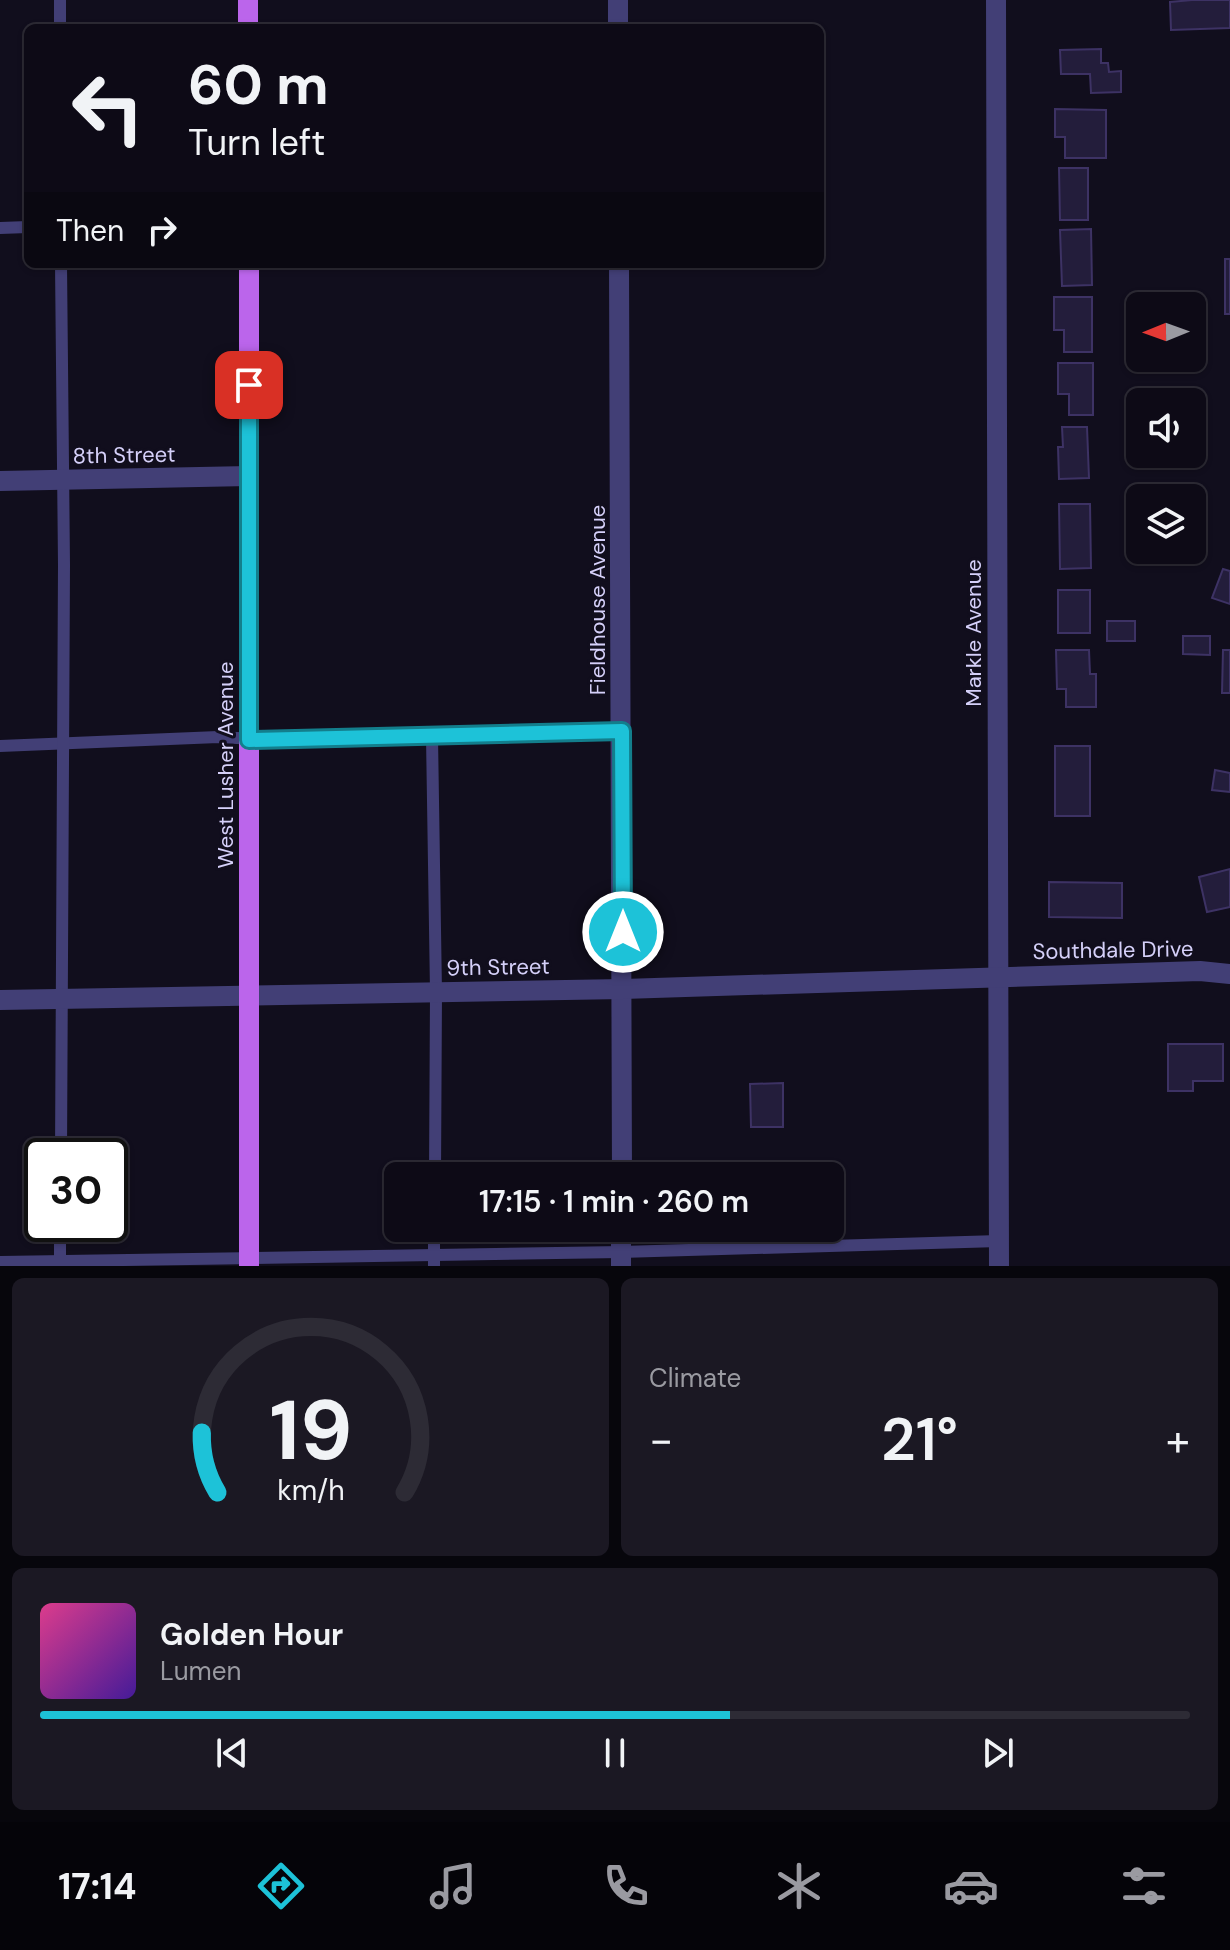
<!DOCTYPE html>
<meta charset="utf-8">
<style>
body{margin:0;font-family:"DM Sans",sans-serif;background:#1b1823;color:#f1f3f6;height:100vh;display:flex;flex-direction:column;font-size:30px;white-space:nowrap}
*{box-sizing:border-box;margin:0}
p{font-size:26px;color:#9a9aa1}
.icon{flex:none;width:44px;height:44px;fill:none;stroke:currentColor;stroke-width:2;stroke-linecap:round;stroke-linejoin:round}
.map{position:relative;height:1266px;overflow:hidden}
.panel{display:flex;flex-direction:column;gap:12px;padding:12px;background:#07060c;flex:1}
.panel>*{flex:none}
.top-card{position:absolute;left:24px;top:24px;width:800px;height:244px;border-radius:12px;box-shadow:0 2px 6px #0004,0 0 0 2px #2d2b35;background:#0d0a16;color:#f1f3f6;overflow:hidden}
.needle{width:52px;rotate:269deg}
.fabs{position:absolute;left:1126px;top:292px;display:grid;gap:16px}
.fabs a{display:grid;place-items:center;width:80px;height:80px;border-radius:12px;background:#0d0a16;box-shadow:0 2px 6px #0004,0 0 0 2px #2d2b35;font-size:40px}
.speed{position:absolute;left:24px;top:1138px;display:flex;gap:16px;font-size:40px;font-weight:700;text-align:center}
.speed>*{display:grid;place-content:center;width:104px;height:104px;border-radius:50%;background:#0d0a16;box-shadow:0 2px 6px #0004,0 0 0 2px #2d2b35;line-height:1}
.speed .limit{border:4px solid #111;border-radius:12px;background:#fff;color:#111}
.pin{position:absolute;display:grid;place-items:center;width:68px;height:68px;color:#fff;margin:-34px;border-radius:16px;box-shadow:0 4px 12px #0006}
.me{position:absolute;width:88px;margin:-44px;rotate:0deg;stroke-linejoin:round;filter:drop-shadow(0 0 6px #0008)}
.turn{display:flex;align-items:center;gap:28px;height:168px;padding:0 32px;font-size:36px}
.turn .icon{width:104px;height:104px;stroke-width:2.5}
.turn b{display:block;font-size:56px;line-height:68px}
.then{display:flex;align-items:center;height:76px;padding:0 32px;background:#0003;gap:16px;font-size:30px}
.big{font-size:60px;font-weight:600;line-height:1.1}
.panel .card{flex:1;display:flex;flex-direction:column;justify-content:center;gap:12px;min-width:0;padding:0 28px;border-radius:12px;background:#1b1823}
.panel .dial{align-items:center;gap:0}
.dial svg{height:208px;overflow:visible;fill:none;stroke:#2d2b35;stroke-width:7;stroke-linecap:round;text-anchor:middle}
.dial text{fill:#f1f3f6;stroke:none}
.song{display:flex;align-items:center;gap:24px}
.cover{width:96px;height:96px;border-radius:12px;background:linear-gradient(135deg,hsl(330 70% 55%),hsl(260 70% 35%))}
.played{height:8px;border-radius:4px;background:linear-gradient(90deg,#1dc2d8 60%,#2d2b35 60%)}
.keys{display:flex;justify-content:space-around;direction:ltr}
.heat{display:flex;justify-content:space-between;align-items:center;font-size:44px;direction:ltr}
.panel .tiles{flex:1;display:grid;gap:12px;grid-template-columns:1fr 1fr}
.card:last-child{grid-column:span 2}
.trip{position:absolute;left:384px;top:1162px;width:460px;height:80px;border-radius:12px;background:#0d0a16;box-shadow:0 2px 6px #0004,0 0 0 2px #2d2b35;font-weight:600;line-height:80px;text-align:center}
.tab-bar{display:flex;height:128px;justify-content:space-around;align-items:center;background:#050409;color:#9a9aa1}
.tab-bar .icon{width:56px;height:56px}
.tab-bar .current{color:#1dc2d8}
.tab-bar b{font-size:36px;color:#f1f3f6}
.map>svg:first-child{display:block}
</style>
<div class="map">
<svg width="1230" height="1266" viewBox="0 0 1230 1266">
<rect width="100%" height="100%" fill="#110e1d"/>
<g fill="#231d3b" stroke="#3d3264" stroke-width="2">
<path d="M1192,0h38v28l-59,2 -1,-28z"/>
<path d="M1101,49v14h7l1,9 12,-1v21l-30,1 -1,-19h-29l-1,-24z"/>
<path d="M1055,109l51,1v48h-41v-21h-10z"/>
<path d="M1059,168h29v52h-28z"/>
<path d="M1091,229l1,56 -30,1 -2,-56z"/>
<rect x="1225" y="259" width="5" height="55"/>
<path d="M1054,297h38v55h-28v-22h-10z"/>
<path d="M1058,363h35v52h-24v-21h-11z"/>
<path d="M1062,427h25l2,51 -30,1 -1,-32h5z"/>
<path d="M1059,504h31l1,64 -31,1z"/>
<path d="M1223,569l7,2v33l-18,-6z"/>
<rect x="1058" y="590" width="32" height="43"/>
<rect x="1107" y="621" width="28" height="20"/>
<path d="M1183,636h27v19l-27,-1z"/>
<path d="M1056,650h33l1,24h6v33h-30v-18h-9z"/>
<path d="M1223,650h7v43h-8z"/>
<rect x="1055" y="746" width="35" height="70"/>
<path d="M1215,770l15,3v19l-18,-2z"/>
<path d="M1230,869v38l-23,5 -8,-35z"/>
<path d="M1049,882l73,1v35l-73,-1z"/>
<path d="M1168,1044h55v37h-30v10h-25z"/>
<path d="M783,1083v44h-32l-1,-43z"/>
</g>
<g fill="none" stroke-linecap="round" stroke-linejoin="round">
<g stroke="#423f76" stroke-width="12">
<path d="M60,0v28"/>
<path d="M0,228l28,-1"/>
<path d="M432,737l4,255 -1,184"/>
<path d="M0,746l218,-9 58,3 346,-9"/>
<path d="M61,1156l3,-591 -3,-301"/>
<path d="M0,1262l621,-10 378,-11"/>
<path d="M60,1266v-42"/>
<path d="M434,1266v-38"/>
</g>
<g stroke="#423f76" stroke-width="20">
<path d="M618,0v28"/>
<path d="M996,0l3,1266"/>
<path d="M619,264l3,912"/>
<path d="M0,481l249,-5"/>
<path d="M0,1000l623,-11 577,-18 30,3"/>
<path d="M621,1266v-38"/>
</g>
<g stroke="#bb65eb" stroke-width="20">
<path d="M248,0v28"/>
<path d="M249,1266v-1002"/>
</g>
</g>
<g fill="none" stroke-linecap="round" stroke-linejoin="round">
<g stroke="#137e8c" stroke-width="20">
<path id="route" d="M249,385v355l373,-9 1,201"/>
</g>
<use href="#route" stroke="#1dc2d8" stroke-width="14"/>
</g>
<g text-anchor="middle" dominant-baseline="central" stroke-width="6" stroke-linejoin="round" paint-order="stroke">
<g font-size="22" fill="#d5d0f9" stroke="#110e1d">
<text transform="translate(124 455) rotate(-1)">8th Street</text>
<text transform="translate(597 600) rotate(-90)">Fieldhouse Avenue</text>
<text transform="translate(973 633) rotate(-90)">Markle Avenue</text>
<text transform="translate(225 765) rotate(-90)">West Lusher Avenue</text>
<text transform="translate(1113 950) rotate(-1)">Southdale Drive</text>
<text transform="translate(498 967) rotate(-1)">9th Street</text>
</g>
</g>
</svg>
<div class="fabs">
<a><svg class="needle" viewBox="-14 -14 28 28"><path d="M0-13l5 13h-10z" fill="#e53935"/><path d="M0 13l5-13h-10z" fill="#9a9aa1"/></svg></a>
<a><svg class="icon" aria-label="sound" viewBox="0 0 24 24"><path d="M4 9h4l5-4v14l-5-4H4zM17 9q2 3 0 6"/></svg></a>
<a><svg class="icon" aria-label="layers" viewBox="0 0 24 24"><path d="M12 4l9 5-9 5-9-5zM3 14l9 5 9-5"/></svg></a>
</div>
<div class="speed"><div class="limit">30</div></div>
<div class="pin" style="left:249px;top:385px;background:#d93025"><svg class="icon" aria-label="arrive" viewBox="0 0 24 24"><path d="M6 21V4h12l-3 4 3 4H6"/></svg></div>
<svg class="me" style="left:623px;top:932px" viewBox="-20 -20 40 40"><circle r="17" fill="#1dc2d8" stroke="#fff" stroke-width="3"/><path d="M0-11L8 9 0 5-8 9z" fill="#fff"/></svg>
<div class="trip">17:15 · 1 min · 260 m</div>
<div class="top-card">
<div class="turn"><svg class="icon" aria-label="left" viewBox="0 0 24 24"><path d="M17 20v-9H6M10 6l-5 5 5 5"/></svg><div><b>60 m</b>Turn left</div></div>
<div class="then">Then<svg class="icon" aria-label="right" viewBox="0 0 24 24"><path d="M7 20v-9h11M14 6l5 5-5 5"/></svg></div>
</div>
</div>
<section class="panel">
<div class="tiles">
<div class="card dial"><svg viewBox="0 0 100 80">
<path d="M14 69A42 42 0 1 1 86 69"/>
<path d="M14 69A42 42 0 0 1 8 46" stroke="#1dc2d8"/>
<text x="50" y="56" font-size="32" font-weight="700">19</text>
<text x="50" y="72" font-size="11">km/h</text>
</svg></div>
<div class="card"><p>Climate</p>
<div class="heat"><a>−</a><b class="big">21°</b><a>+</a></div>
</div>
<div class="card">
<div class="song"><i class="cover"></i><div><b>Golden Hour</b><p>Lumen</p></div></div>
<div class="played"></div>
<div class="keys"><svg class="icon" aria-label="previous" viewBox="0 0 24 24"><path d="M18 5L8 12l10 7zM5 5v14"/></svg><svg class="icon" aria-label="pause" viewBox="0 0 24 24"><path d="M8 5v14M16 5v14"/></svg><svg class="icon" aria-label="next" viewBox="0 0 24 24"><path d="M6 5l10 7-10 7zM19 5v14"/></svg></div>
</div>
</div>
</section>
<nav class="tab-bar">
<b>17:14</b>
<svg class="icon current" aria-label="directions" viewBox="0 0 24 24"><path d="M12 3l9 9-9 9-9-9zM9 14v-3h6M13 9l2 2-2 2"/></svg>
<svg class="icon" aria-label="music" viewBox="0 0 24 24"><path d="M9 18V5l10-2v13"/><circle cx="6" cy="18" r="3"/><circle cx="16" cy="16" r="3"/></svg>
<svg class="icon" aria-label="phone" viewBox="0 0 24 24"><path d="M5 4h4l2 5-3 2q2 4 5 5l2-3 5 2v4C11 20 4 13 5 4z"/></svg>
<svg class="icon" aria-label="climate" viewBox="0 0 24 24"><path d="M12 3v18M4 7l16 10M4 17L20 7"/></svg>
<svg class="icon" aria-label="car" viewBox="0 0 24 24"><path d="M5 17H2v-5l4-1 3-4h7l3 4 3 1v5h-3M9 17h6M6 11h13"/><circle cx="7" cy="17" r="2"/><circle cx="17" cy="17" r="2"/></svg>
<svg class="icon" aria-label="filters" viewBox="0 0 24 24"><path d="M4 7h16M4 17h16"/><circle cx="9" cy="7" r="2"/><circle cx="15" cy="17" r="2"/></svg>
</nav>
